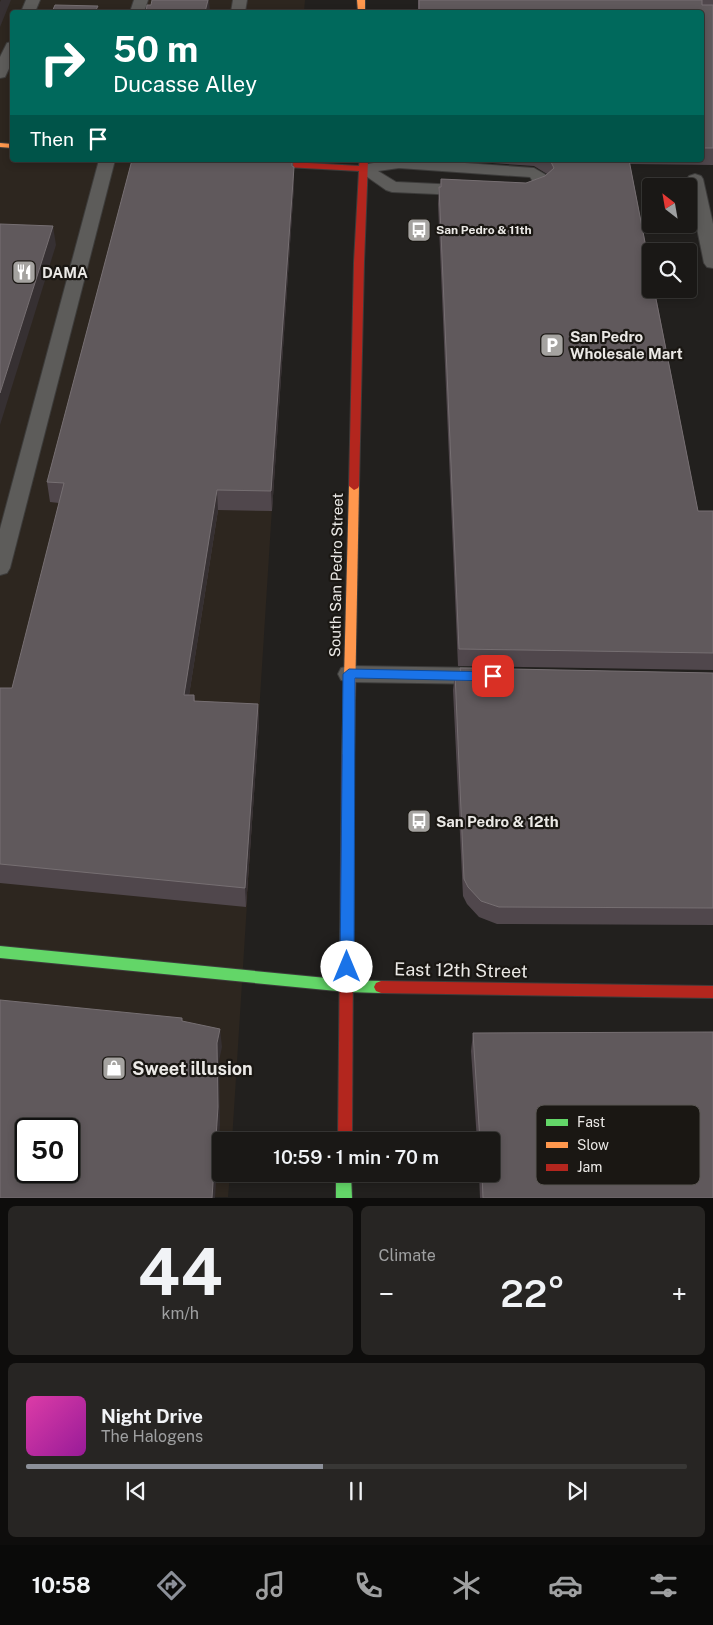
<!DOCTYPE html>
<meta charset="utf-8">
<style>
body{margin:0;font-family:"Public Sans",sans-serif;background:#272523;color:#f1f3f6;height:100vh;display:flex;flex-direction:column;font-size:19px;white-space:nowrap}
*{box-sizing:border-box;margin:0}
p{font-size:16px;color:#9fa0a1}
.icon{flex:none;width:28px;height:28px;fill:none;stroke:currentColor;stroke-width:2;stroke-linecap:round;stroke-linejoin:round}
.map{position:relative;height:1198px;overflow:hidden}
.drawer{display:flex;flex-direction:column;gap:8px;padding:8px;background:#0e0d0c;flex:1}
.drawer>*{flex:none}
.top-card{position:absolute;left:10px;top:10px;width:694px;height:152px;border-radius:5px;box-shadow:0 2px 8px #0003,0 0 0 1px #383735;background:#00695c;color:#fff;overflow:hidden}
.needle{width:32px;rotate:329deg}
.tools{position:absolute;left:642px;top:178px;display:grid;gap:10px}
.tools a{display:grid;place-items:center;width:55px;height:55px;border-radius:5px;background:#1a1816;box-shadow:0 2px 8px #0003,0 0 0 1px #383735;font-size:25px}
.speed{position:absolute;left:15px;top:1118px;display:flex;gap:10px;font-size:25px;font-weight:700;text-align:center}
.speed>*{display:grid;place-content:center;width:65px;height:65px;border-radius:50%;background:#1a1816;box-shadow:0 2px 8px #0003,0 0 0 1px #383735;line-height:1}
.speed .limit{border:2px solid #111;border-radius:8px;background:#fff;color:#111}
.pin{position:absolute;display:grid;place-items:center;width:42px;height:42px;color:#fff;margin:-21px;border-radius:10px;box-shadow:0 2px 8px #0006}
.me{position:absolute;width:55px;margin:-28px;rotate:0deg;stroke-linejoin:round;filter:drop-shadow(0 0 4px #0008)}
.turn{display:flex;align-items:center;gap:18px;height:105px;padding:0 20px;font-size:22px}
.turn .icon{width:65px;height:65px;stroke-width:2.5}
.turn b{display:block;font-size:35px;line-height:42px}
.then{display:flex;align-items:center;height:48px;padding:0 20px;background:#0003;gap:10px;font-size:19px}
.big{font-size:38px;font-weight:600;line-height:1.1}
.drawer .tile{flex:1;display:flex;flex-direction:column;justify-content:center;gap:8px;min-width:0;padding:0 18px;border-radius:8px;background:#272523}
.drawer .dial{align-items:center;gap:0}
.dial b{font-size:65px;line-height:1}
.song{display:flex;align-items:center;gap:15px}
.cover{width:60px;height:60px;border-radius:8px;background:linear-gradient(135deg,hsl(320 70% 55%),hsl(300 70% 35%))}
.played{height:5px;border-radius:2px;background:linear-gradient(90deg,#8c9099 45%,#383735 45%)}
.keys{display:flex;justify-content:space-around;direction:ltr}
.heat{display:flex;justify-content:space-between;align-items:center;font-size:28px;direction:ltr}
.drawer .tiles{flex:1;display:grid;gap:8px;grid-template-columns:1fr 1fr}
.tile:last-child{grid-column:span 2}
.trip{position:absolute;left:212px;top:1132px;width:288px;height:50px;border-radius:5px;background:#1a1816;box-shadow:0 2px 8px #0003,0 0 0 1px #383735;font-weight:600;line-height:50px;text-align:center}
.menu{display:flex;height:80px;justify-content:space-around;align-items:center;background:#0a0a09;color:#9fa0a1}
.menu .icon{width:35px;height:35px}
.menu .selected{color:#8c9099}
.menu b{font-size:22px;color:#f1f3f6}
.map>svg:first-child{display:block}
</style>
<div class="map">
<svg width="713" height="1198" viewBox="0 0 713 1198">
<rect width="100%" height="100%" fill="#22201e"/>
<path fill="#2d261f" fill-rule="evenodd" d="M0,0h305l-1,12h-292v148h282l-62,981h-11v33h9l-2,23 -228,1zM26,1129h43v42h-43z"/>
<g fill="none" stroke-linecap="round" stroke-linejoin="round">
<g stroke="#3d3c3b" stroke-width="2">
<g id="lane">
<path d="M26,0h14l-5,12h-14z"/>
<path d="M134,0h14l-4,12h-14z"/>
<path d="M233,0h14l-2,12h-14z"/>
<path d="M12,42v20l-7,15 -5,1v-21l7,-14z"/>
<path d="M99,160h16l-105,408 -3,5 -7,2v-46z"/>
<path d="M389,160h34l111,8 12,7 5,9 -8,7 -19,7 -132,-6 -6,-2 -30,-21 2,-3zM399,168l131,9 4,6 -12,5 -126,-6 -18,-11z"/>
<path d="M695,174l6,2 2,3 10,45v44l-6,-1 -3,-4 -17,-84 2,-3z"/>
<path d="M349,666l135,2 8,2 3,6 -3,6 -8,2 -135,-2 -8,-2 -3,-6 3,-6z"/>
</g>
</g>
<g stroke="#3d3c3b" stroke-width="2">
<g id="fast">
<path d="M0,946l347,34 34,1 5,2 2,4 -2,4 -5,2 -34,-1 -347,-34z"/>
<path d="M336,1174h15l1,24h-16z"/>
</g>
</g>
<g stroke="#3d3c3b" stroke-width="2">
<g id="slow">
<path d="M357,0h8v12h-7z"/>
<path d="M0,143l12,1v4l-12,-1z"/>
<path d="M354,482l5,4 -5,269 -2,3 -4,2 -4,-2 -2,-3 7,-269z"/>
</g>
</g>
<g stroke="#3d3c3b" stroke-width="2">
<g id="jam">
<path d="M212,160h45l102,6 1,-6h8l-4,102 -5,224 -1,2 -4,2 -5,-4 5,-224 5,-91 -143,-8z"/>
<path d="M348,750l4,2 2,3 -2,386h-14l4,-386 2,-3z"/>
<path d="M381,981l332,5v12l-332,-5 -5,-2 -2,-4 2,-4z"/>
</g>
</g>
<use href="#lane" fill="#5d5c5a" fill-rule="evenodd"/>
<use href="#fast" fill="#63d668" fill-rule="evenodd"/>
<use href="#slow" fill="#ff974d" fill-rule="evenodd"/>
<use href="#jam" fill="#b3261e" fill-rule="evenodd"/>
</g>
<g fill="#50474c">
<path d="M418,0h295v165l-83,-1 68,347h15v159l-255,-4 -20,-462 1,-17h1l1,-8 85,4 19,-7 2,-2 -13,-8 -85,-6h252v-148h-283z"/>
<path d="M132,160h161l1,25 -22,326 -54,-1 -29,185h5l1,6 63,3 1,19 -13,184 -246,-24v-195h12l47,-185 -9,-1 -3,-20z"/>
<path d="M460,668l253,5v252l-216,-1 -18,-7 -12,-13 -4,-8 -10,-206 2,-17h5z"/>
<path d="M473,1033l240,165h-233l-1,-24h12v-33h-14l-6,-90z"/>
</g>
<g fill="#363032">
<path d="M1,0h10l-11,27v-25z"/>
<path d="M208,0h1l1,12h-5z"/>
<path d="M292,160l1,12 1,-5v18l-22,326 -1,-20z"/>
<path d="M53,226l3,19 -56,180v-32z"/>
<path d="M217,490l1,20 -32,205 -2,-20z"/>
<path d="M258,704l1,19 -13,184 -1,-19z"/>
<path d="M220,1029l2,18 -3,14 1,63 -5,74h-3l5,-155z"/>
</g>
<g fill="#60595c" stroke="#766f72" fill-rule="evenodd">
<path d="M152,0h56l-3,12h-59l1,-7h4z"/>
<path d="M419,0h283v5h11v143h-12v-136h-282z"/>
<path d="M55,5l43,1 -3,6h-43z"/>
<path d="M132,160h160v6l2,1 -23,324 -54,-1 -33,205h10v6l64,3 -13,184 -245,-24v-176h12l52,-205 -17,-1z"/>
<path d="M550,160h79l22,113v16h3l44,222h15v142l-254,-4 -20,-462h2v-8l85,4 19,-7 9,-8z"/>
<path d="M0,224l53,2 -53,167z"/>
<path d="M460,668l253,5v235l-214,-1 -18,-6 -13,-14 -4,-8 -9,-206h6z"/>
<path d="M0,1000l182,18v3l38,8 -3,14 1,64 -6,91h-212zM26,1129h43v42h-43z"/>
<path d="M713,1032v166h-230l-1,-24h9v-33h-11l-7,-108z"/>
</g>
<path fill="#1a73e8" stroke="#114b97" d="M349,669l144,3 6,4 -6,5 -138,-3 -1,289 -2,5 -5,1 -5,-1 -2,-5 3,-293z"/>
<defs>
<g id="bus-square" transform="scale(1.25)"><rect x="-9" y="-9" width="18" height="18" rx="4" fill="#a5a3a0" stroke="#1a1713"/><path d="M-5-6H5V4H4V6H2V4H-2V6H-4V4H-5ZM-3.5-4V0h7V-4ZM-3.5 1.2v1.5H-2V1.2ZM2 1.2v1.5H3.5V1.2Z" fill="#fff"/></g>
<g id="restaurant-square" transform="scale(1.25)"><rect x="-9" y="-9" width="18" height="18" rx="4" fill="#a5a3a0" stroke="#1a1713"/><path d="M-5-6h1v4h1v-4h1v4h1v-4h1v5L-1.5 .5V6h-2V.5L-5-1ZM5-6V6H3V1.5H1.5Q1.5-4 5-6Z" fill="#fff"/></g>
<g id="parking-square" transform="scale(1.25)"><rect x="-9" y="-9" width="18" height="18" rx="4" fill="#a5a3a0" stroke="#1a1713"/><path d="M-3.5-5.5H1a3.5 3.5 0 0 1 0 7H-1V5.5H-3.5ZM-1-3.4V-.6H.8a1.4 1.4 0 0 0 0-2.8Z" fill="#fff"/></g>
<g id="shop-square" transform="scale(1.25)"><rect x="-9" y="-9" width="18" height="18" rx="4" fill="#a5a3a0" stroke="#1a1713"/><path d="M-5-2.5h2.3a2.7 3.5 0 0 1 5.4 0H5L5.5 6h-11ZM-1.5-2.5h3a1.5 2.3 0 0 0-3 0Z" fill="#fff"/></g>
</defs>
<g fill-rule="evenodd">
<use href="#bus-square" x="419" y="230"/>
<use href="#restaurant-square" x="24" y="272"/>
<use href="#parking-square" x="552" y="345"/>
<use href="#bus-square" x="419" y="821"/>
<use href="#shop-square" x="114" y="1068"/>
</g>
<g text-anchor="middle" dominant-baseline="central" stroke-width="4.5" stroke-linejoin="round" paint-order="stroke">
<g font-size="12" font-weight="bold" fill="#ebe9e6" stroke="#1a1713" text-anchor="start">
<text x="436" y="230">San Pedro &amp; 11th</text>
</g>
<g font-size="15" font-weight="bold" fill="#ebe9e6" stroke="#1a1713" text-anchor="start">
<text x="42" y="272">DAMA</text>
<text x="570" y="336">San Pedro<tspan x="570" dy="17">Wholesale Mart</tspan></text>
<text x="436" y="821">San Pedro &amp; 12th</text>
</g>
<g font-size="15" fill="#ebe9e6" stroke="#1a1713">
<text transform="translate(336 575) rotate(-89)">South San Pedro Street</text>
</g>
<g font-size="18" fill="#ebe9e6" stroke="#1a1713">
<text transform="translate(461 970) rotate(1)">East 12th Street</text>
</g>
<g font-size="18" font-weight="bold" fill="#ebe9e6" stroke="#1a1713" text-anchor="start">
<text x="132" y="1068">Sweet illusion</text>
</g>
</g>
<rect x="536" y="1105" width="164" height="80" rx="8" fill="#1a1713" stroke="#595652" stroke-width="1"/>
<rect x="546" y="1119" width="22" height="7" fill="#63d668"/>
<rect x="546" y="1142" width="22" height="6" fill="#ff974d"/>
<rect x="546" y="1164" width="22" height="7" fill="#b3261e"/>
<g font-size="14" fill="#ebe9e6">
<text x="577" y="1127">Fast</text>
<text x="577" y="1150">Slow</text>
<text x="577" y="1172">Jam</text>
</g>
</svg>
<div class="tools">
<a><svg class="needle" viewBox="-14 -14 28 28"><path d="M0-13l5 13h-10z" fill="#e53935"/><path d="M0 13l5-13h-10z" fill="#9fa0a1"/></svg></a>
<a><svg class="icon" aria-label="search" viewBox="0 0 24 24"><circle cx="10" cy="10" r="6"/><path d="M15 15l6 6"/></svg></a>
</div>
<div class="speed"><div class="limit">50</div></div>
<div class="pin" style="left:493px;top:676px;background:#d93025"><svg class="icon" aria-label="arrive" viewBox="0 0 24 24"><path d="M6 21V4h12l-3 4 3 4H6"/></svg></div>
<svg class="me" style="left:347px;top:967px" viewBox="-20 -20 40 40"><circle r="19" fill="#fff"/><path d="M0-13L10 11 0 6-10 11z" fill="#1a73e8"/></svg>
<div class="trip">10:59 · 1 min · 70 m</div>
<div class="top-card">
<div class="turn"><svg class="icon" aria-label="right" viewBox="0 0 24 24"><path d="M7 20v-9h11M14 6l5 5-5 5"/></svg><div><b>50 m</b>Ducasse Alley</div></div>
<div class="then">Then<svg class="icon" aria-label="arrive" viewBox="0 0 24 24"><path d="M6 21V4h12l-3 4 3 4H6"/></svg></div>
</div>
</div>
<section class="drawer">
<div class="tiles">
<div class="tile dial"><b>44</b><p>km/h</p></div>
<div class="tile"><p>Climate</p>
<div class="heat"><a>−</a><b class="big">22°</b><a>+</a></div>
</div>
<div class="tile">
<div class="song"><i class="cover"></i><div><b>Night Drive</b><p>The Halogens</p></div></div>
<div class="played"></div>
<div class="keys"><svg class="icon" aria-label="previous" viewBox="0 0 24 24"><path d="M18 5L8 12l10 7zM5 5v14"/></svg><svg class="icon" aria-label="pause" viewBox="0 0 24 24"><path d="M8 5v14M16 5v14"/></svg><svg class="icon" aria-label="next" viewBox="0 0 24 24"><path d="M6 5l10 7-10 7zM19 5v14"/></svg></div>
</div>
</div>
</section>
<nav class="menu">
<b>10:58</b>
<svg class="icon selected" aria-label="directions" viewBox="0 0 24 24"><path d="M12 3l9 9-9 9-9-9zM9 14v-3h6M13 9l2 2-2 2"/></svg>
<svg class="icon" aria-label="music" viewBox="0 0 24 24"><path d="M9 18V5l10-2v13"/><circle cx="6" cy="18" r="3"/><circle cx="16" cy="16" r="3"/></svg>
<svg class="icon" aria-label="phone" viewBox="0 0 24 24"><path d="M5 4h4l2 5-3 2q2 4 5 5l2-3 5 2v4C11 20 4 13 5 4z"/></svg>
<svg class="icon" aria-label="climate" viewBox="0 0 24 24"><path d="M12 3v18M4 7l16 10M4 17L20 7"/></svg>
<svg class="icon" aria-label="car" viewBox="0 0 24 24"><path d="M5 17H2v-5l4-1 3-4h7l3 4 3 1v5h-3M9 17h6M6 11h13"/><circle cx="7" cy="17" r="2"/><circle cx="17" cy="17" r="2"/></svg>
<svg class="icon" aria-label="filters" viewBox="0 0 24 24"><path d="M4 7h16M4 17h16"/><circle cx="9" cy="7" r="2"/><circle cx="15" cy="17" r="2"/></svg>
</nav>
